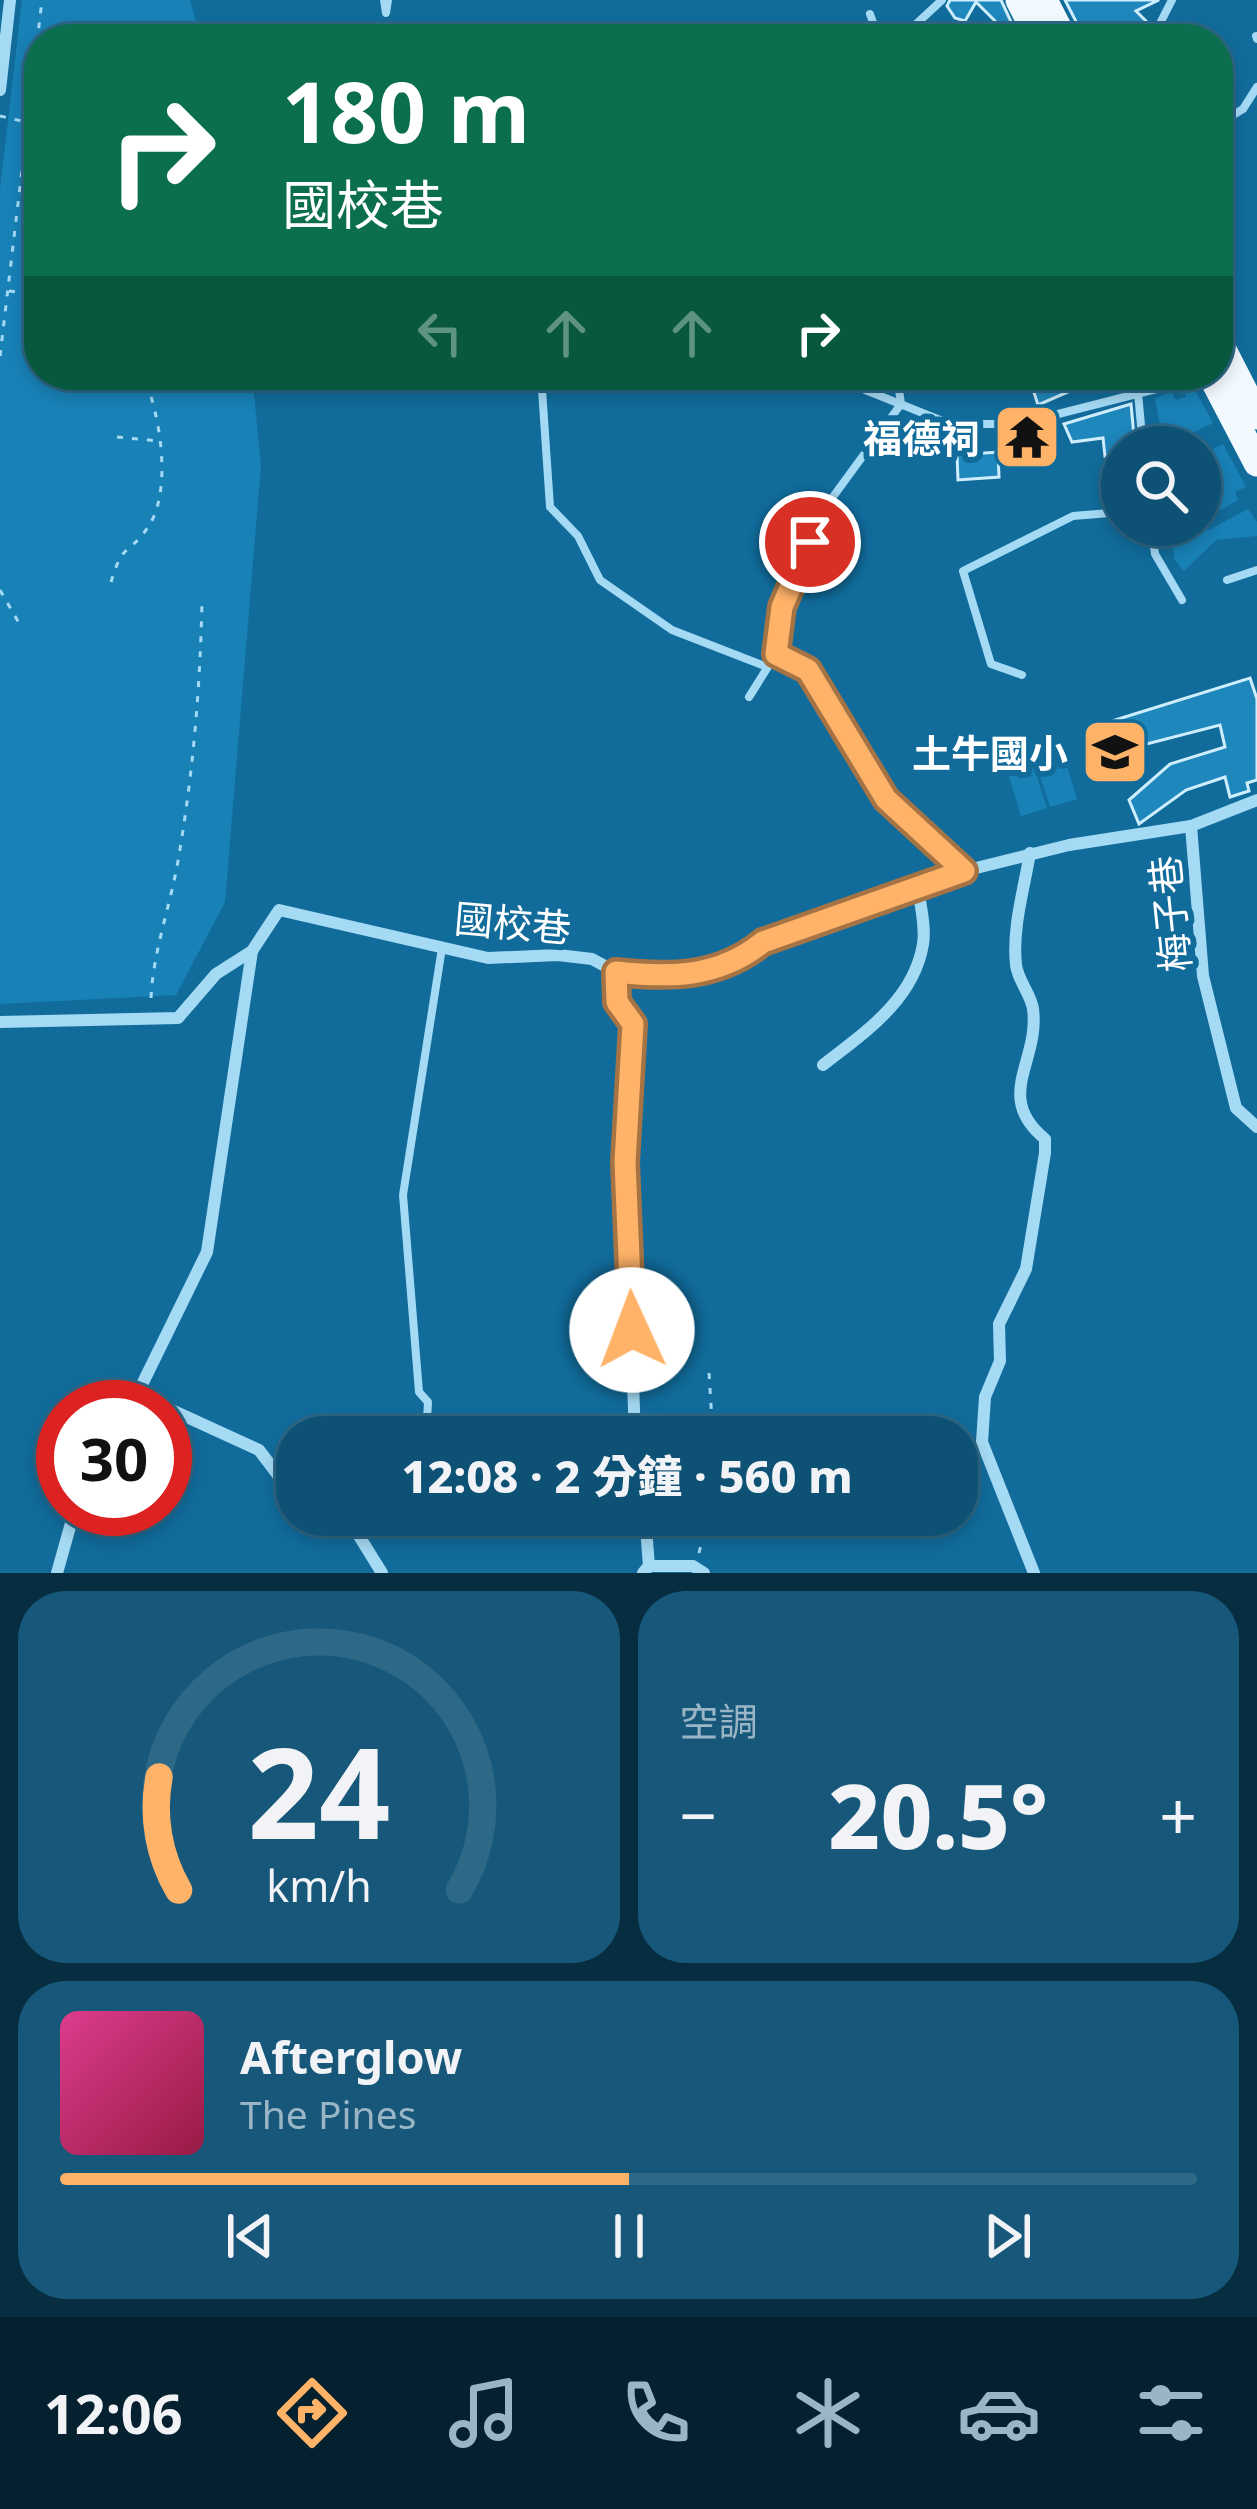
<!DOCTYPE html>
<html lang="zh-TW">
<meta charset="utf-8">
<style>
body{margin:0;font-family:"Noto Sans","Noto Sans TC",sans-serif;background:#16577a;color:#f1f3f6;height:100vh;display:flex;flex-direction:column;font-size:45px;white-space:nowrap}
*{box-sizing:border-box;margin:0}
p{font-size:39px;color:#9ab5c5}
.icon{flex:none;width:66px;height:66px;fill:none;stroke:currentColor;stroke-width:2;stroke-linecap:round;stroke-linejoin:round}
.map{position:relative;height:1573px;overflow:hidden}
.side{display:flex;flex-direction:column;gap:18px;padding:18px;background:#072d40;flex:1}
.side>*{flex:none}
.hud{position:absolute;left:24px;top:24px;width:1209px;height:366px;border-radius:48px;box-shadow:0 6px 18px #0003,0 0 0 3px #2d6887;background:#0b6e4f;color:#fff;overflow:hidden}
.fabs{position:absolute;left:1101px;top:426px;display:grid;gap:24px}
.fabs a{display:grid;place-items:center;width:120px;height:120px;border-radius:50%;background:#0d5175;box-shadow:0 6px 18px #0003,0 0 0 3px #2d6887;font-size:60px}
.speed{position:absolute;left:36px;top:1380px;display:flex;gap:24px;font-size:60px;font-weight:700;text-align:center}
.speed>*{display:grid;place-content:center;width:156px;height:156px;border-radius:50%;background:#0d5175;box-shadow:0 6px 18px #0003,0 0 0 3px #2d6887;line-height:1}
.speed .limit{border:18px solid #d22;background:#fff;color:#111}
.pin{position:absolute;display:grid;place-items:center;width:102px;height:102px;color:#fff;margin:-51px;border:6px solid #fff;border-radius:50%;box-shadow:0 3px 12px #0007}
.me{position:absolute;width:132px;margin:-66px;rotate:358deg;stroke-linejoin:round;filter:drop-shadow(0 0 9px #0008)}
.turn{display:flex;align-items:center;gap:42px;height:252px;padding:0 60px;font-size:54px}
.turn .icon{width:156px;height:156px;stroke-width:2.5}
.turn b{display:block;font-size:84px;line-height:102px}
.lanes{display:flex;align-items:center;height:114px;padding:0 60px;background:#0003;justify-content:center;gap:60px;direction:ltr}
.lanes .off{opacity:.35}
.big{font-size:90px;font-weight:800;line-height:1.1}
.side .widget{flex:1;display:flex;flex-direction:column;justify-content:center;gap:18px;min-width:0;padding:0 42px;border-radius:48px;background:#16577a}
.side .dial{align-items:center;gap:0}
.dial svg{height:312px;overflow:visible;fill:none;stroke:#2d6887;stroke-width:7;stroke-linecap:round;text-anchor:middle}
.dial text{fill:#f1f3f6;stroke:none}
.song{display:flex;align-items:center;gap:36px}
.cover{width:144px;height:144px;border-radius:18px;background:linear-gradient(135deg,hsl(330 70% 55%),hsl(340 70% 35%))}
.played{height:12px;border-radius:6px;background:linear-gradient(90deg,#ffb369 50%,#2d6887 50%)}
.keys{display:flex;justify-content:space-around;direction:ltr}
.heat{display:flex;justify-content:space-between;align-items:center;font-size:66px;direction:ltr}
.side .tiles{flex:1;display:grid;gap:18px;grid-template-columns:1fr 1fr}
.widget:last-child{grid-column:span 2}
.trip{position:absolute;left:276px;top:1416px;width:702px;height:120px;border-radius:48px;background:#0d5175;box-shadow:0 6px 18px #0003,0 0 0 3px #2d6887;font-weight:800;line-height:120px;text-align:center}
.menu{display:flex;height:192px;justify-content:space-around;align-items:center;background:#05202f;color:#9ab5c5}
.menu .icon{width:84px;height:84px}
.menu .on{color:#ffb369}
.menu b{font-size:54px;color:#f1f3f6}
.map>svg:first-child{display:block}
</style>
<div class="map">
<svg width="1257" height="1573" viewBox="0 0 1257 1573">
<rect width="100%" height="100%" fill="#116c9c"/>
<g fill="#1882b7">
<path d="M22,0h168l11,39h-162v336h213l9,90 -36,437 -49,93 -176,9v-815z"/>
<path d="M1184,390h11l18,33 -31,15 -8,-15 6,24h-16l-9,-49 17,-6 4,8 10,-4z"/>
<path d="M1223,444l23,43 -11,5 3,8 -35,20 6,10 39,-21 9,13v14l-41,4 -32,31 -10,-12 -4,-34h30v-69z"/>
<path d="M1061,746l16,53 -27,8 -17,-53z"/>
<path d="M1030,755l17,53 -26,8 -16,-53z"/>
</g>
<g fill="#1e87bc" stroke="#ceeefe" stroke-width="3">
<path d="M950,0h51l18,39h-22l-6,-11 7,-4 -22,-22 -11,19 -10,-3 -8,-12z"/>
<path d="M1065,0h94l-23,11 14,14 -6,14h-59z"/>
<path d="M1107,375l-69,30 -9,-28 6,-2z"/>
<path d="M1131,404l4,43 -30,9 -2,-18 -31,4 -8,-18z"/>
<path d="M998,452l1,25 -41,3 -1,-25z"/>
<path d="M1250,678l7,21v81l-10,3 2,8 -19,6 -5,-20 -39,13 -47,34 -10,-24 41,-36 55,-17 -5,-22 -112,29 -9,-29z"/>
</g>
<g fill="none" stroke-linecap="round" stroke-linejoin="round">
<g stroke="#a5daf5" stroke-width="3" stroke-dasharray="6 9" stroke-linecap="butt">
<path d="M0,116l39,9"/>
<path d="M9,291l27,3 -3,22 6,20"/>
<path d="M0,356l42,-356"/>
<path d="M117,437l42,4"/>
<path d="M111,582c12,-40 15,-25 35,-52 28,-36 14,-118 -3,-155"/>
<path d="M0,590l19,33"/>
<path d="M151,998c2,-46 19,-91 27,-137 15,-87 22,-171 24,-259"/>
<path d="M709,1373l4,64"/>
<path d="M699,1553l9,-38"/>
</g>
<g stroke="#a5daf5" stroke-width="8">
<path d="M384,0l2,13 2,-13"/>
<path d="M870,14l9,25"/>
<path d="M538,25l1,14"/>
<path d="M1256,36l1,3"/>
<path d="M900,39l42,-39"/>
<path d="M1152,39l20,-39"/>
<path d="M1218,124l25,-15 14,-22"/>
<path d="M541,375l9,132 28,29 22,44 72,50 95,37"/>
<path d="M828,375l122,49h69l184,-47"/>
<path d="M1138,393l5,54"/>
<path d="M1151,525l4,29 27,46"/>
<path d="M1227,580l30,-10"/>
<path d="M776,654l32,16 78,129 78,72"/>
<path d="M1022,675l-31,-11 -28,-93 110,-55 49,-4"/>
<path d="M749,697l27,-43 6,-47 42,-98 77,-105 -4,-29"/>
<path d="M415,1437l12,-17 1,-18 -9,-10 -16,-197 39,-247"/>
</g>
<g stroke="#a5daf5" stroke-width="12">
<path d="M0,90l10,-90"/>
<path d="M1191,826l12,150 33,132 21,19"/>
<path d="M1030,853c-6,36 -18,75 -14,112 2,16 15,29 17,44 7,53 -40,87 12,130v14l-19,116 -27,55 1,37 -15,36 -3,45 52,131"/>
<path d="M616,972l1,30 16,22 -8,138 10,275"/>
<path d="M0,1022l178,-4 38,-44 36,-23 27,-41 209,48 70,-3 34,4 24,13 47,5 76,-15 24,-20 201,-71 105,-26 122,-19 66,-26"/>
<path d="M823,1065c41,-32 91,-65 100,-121 3,-17 -3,-40 -5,-57"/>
<path d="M131,1407l76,-155 45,-301"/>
<path d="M165,1407l94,43 38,50"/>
<path d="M346,1515l36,58"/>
<path d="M645,1515l4,51"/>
<path d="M57,1573l18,-64"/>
<path d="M643,1573l6,-7h44l11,7"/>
</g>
<g stroke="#f3faff" stroke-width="27">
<path d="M1019,0l20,39"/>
<path d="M1044,0l20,39"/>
<path d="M1218,340l39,76"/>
<path d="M1211,375l46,88"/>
</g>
</g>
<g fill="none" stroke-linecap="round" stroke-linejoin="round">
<g stroke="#a67444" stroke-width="30">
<path id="route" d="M632,1330l-7,-168 8,-138 -16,-22 -1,-30c54,6 103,6 147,-30l201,-71 -78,-72 -78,-129 -32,-16 6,-47 28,-65"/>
</g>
<use href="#route" stroke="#ffb369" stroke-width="21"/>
</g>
<defs>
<g id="temple-square" transform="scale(3.45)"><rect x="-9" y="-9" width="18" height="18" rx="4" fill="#ffb369" stroke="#116c9c"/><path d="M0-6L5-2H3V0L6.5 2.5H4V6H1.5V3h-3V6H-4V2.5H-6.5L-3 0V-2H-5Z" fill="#111"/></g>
<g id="school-square" transform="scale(3.45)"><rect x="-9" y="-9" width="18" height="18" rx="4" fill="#ffb369" stroke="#116c9c"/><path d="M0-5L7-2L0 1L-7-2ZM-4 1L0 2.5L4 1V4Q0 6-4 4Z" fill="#111"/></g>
</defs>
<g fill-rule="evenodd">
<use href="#temple-square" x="1027" y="437"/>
<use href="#school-square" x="1115" y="752"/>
</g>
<g text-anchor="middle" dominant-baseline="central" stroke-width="12" stroke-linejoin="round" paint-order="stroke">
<g font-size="39" font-weight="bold" fill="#fff" stroke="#116c9c" text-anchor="end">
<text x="980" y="437">福德祠</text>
<text x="1068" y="752">土牛國小</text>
</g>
<g font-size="39" fill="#fff" stroke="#116c9c">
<text transform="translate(1169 914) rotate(-96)">梅子巷</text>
<text transform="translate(513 922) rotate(5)">國校巷</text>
</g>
</g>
</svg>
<div class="fabs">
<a><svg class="icon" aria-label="search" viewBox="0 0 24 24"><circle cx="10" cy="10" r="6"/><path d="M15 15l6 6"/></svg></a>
</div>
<div class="speed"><div class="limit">30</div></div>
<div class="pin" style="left:810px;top:542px;background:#d93025"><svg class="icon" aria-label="arrive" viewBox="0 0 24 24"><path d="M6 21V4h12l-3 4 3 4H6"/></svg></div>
<svg class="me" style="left:632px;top:1330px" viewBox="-20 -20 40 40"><circle r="19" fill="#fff"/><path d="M0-13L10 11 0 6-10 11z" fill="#ffb369"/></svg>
<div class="trip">12:08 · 2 分鐘 · 560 m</div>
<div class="hud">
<div class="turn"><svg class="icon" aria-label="right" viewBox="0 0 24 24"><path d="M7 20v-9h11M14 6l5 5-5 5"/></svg><div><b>180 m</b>國校巷</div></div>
<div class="lanes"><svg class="icon off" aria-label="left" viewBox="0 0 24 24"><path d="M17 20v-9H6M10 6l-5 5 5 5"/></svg><svg class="icon off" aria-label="ahead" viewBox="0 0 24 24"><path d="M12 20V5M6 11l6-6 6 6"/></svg><svg class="icon off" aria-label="ahead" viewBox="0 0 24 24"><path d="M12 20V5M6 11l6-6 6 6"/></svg><svg class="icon" aria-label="right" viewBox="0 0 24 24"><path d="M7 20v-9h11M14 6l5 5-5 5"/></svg></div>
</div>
</div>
<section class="side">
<div class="tiles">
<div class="widget dial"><svg viewBox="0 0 100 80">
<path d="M14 69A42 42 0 1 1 86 69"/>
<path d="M14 69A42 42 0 0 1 9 40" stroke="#ffb369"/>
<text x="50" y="56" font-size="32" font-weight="700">24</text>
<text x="50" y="72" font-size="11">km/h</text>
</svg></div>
<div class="widget"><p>空調</p>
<div class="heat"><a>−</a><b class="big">20.5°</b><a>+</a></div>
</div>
<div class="widget">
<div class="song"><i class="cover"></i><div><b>Afterglow</b><p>The Pines</p></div></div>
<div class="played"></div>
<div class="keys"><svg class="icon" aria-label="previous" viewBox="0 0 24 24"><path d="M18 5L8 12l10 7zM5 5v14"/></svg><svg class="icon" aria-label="pause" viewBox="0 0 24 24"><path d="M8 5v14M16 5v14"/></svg><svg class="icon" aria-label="next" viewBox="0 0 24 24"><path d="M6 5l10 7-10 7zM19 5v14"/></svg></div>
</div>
</div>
</section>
<nav class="menu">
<b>12:06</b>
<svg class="icon on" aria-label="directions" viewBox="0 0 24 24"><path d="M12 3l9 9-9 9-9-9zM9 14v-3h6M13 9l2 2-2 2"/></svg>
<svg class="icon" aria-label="music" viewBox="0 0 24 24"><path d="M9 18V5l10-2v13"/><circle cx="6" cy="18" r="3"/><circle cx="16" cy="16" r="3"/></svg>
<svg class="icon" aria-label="phone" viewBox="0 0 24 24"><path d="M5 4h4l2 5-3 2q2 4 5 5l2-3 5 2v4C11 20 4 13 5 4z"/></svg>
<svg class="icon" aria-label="climate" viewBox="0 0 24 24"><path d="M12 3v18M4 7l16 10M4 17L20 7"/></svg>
<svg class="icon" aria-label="car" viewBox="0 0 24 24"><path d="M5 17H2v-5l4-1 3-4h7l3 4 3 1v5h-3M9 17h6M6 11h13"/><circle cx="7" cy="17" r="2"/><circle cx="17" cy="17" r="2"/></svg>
<svg class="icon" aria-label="filters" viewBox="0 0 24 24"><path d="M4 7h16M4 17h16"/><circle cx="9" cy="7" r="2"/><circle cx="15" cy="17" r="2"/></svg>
</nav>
